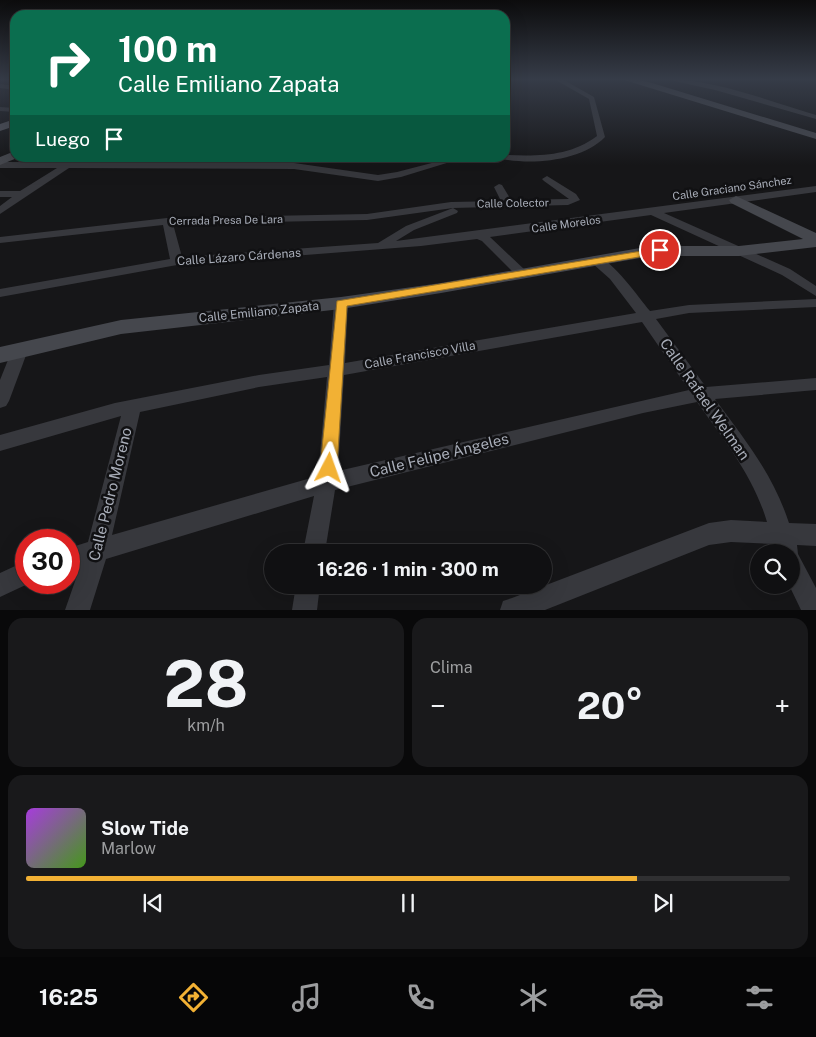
<!DOCTYPE html>
<html lang="es">
<meta charset="utf-8">
<style>
body{margin:0;font-family:"Public Sans",sans-serif;background:#19191b;color:#f1f3f6;height:100vh;display:flex;flex-direction:column;font-size:19px;white-space:nowrap}
*{box-sizing:border-box;margin:0}
p{font-size:16px;color:#9c9d9f}
.icon{flex:none;width:28px;height:28px;fill:none;stroke:currentColor;stroke-width:2;stroke-linecap:round;stroke-linejoin:round}
.map{position:relative;height:610px;overflow:hidden}
.side{display:flex;flex-direction:column;gap:8px;padding:8px;background:#09090a;flex:1}
.side>*{flex:none}
.top-card{position:absolute;left:10px;top:10px;width:500px;height:152px;border-radius:15px;box-shadow:0 5px 20px #0002,0 0 0 1px #303032;background:#0b6e4f;color:#fff;overflow:hidden}
.fabs{position:absolute;left:750px;top:544px;display:grid;gap:10px}
.fabs a{display:grid;place-items:center;width:50px;height:50px;border-radius:50%;background:#101012;box-shadow:0 5px 20px #0002,0 0 0 1px #303032;font-size:25px}
.speed{position:absolute;left:15px;top:529px;display:flex;gap:10px;font-size:25px;font-weight:700;text-align:center}
.speed>*{display:grid;place-content:center;width:65px;height:65px;border-radius:50%;background:#101012;box-shadow:0 5px 20px #0002,0 0 0 1px #303032;line-height:1}
.speed .limit{border:8px solid #d22;background:#fff;color:#111}
.pin{position:absolute;display:grid;place-items:center;width:42px;height:42px;color:#fff;margin:-21px;border:2px solid #fff;border-radius:50%;box-shadow:0 1px 5px #0007}
.me{position:absolute;width:55px;margin:-28px;rotate:4deg;stroke-linejoin:round;filter:drop-shadow(0 0 4px #0008)}
.turn{display:flex;align-items:center;gap:18px;height:105px;padding:0 25px;font-size:22px}
.turn .icon{width:65px;height:65px;stroke-width:2.5}
.turn b{display:block;font-size:35px;line-height:42px}
.then{display:flex;align-items:center;height:48px;padding:0 25px;background:#0003;gap:10px;font-size:19px}
.big{font-size:38px;font-weight:700;line-height:1.1}
.side .widget{flex:1;display:flex;flex-direction:column;justify-content:center;gap:8px;min-width:0;padding:0 18px;border-radius:15px;background:#19191b}
.side .dial{align-items:center;gap:0}
.dial b{font-size:65px;line-height:1}
.song{display:flex;align-items:center;gap:15px}
.cover{width:60px;height:60px;border-radius:8px;background:linear-gradient(135deg,hsl(280 70% 55%),hsl(100 70% 35%))}
.played{height:5px;border-radius:2px;background:linear-gradient(90deg,#f2b134 80%,#303032 80%)}
.keys{display:flex;justify-content:space-around;direction:ltr}
.heat{display:flex;justify-content:space-between;align-items:center;font-size:28px;direction:ltr}
.side .tiles{flex:1;display:grid;gap:8px;grid-template-columns:1fr 1fr}
.widget:last-child{grid-column:span 2}
.trip{position:absolute;left:264px;top:544px;width:288px;height:50px;border-radius:25px;background:#101012;box-shadow:0 5px 20px #0002,0 0 0 1px #303032;font-weight:700;line-height:50px;text-align:center}
.tab-bar{display:flex;height:80px;justify-content:space-around;align-items:center;background:#060607;color:#9c9d9f}
.tab-bar .icon{width:35px;height:35px}
.tab-bar .active{color:#f2b134}
.tab-bar b{font-size:22px;color:#f1f3f6}
.map>svg:first-child{display:block}
</style>
<div class="map">
<svg width="816" height="610" viewBox="0 0 816 610">
<rect width="100%" height="100%" fill="#161618"/>
<g fill="none" stroke-linecap="round" stroke-linejoin="round">
<g fill="#37383d" fill-rule="evenodd">
<path d="M554,79h8l32,18 11,40c-23,24 -72,28 -103,22l-1,-1h4v-3c33,1 64,2 92,-19l-8,-37z"/>
<path d="M665,79c49,0 104,22 151,36v4l-101,-29z"/>
<path d="M0,84l15,2v4l-15,-2z"/>
<path d="M0,107l15,1v4l-15,-1z"/>
<path d="M451,158h12l-62,19 -23,4 -84,-12 -225,-1 -69,46v-8l12,-9h-12v-6h20l37,-23h-57v-6l294,1 84,12 19,-3z"/>
<path d="M547,176l29,18 4,6 -12,5 -115,3 5,3 -1,2 -43,17 -18,11 420,-55v6l-152,21 126,56 26,17v10l-34,-21 -131,-60 -161,22 36,34 2,3 -6,4 -4,-1 -36,-36 -5,-2 -56,7 -244,19 -177,32v-8l170,-30 -7,-34 -163,18v-6l167,-19 200,-4 84,-12 50,-1 -7,-14 5,-3 3,1 9,15 58,-1 -25,-18 -2,-2zM453,208l-47,18 -28,17 -196,14 -9,-33 194,-4z"/>
<path d="M596,256c18,5 42,41 54,55l39,-6 127,-6v8l-127,6 -33,6 50,68 110,-9v12l-101,9c30,41 58,75 74,124l27,1v22l-19,-1 1,9 18,34v22h-15l-12,-25h2v-33h-14l-3,-8 -43,-2 -22,3 -164,65h-45l3,-9 9,-3 197,-75 22,-3 36,2c-13,-45 -43,-82 -70,-120l-54,11 -308,77 -10,62h-22l11,-56 -208,63 -16,51h-25l15,-43 -11,3v-22l19,-6 33,-126 -121,35v-16l115,-32 144,-28 70,-10 5,-62 2,-3h10l2,3 -3,60 291,-50 -26,-34 -18,-16 -2,-3 2,-3zM642,322l47,68 -351,81 6,-96zM327,377l-9,99 -206,59 28,-123 119,-25z"/>
<path d="M20,345l5,1 3,4 -19,51 -3,5 -6,2v-28l12,-30 3,-4z"/>
<path d="M26,561v21h6l-32,15v-24z"/>
<path d="M296,585h24l-3,25h-25z"/>
</g>
<g fill="#45474d" fill-rule="evenodd">
<path d="M621,79h14l17,4 164,50v6z"/>
<path d="M15,151v7h2l-17,7v-8z"/>
<path d="M736,196l80,37v14l-77,9h-79l-20,2 -199,35 -100,16 -220,25 -121,29v-16l121,-27 220,-23 100,-14 199,-35 20,-2h79l64,-7 -72,-36 -2,-3z"/>
</g>
<path fill="#53555c" fill-rule="evenodd" d="M15,119v7l-15,5v-7z"/>
</g>
<linearGradient id="sky" x2="0" y2="1"><stop stop-color="#0c0c0d"/><stop offset="0.48" stop-color="#363c48"/><stop offset="1" stop-color="#363c48" stop-opacity="0"/></linearGradient>
<rect width="816" height="165" fill="url(#sky)"/>
<path fill="#f2b134" stroke="#9d7322" d="M660,248h3v5l-316,53 -10,162 -3,5 -5,3 -6,-3 -3,-5 17,-167z"/>
<g text-anchor="middle" dominant-baseline="central" stroke-width="5" stroke-linejoin="round" paint-order="stroke">
<g font-size="11" fill="#a8adb8" stroke="#111113">
<text transform="translate(732 188) rotate(-8)">Calle Graciano Sánchez</text>
<text transform="translate(513 203) rotate(-1)">Calle Colector</text>
<text transform="translate(226 220) rotate(-1)">Cerrada Presa De Lara</text>
<text transform="translate(566 224) rotate(-8)">Calle Morelos</text>
</g>
<g font-size="12" fill="#a8adb8" stroke="#111113">
<text transform="translate(239 257) rotate(-4)">Calle Lázaro Cárdenas</text>
<text transform="translate(259 312) rotate(-6)">Calle Emiliano Zapata</text>
<text transform="translate(420 355) rotate(-10)">Calle Francisco Villa</text>
</g>
<g font-size="15" fill="#a8adb8" stroke="#111113">
<text transform="translate(705 399) rotate(55)">Calle Rafael Welman</text>
<text transform="translate(439 455) rotate(-14)">Calle Felipe Ángeles</text>
<text transform="translate(110 494) rotate(-76)">Calle Pedro Moreno</text>
</g>
</g>
</svg>
<div class="fabs">
<a><svg class="icon" aria-label="search" viewBox="0 0 24 24"><circle cx="10" cy="10" r="6"/><path d="M15 15l6 6"/></svg></a>
</div>
<div class="speed"><div class="limit">30</div></div>
<div class="pin" style="left:660px;top:250px;background:#d93025"><svg class="icon" aria-label="arrive" viewBox="0 0 24 24"><path d="M6 21V4h12l-3 4 3 4H6"/></svg></div>
<svg class="me" style="left:329px;top:468px" viewBox="-20 -20 40 40"><path d="M0-17L14 15 0 8-14 15z" fill="#f2b134" stroke="#fff" stroke-width="4"/></svg>
<div class="trip">16:26 · 1 min · 300 m</div>
<div class="top-card">
<div class="turn"><svg class="icon" aria-label="right" viewBox="0 0 24 24"><path d="M7 20v-9h11M14 6l5 5-5 5"/></svg><div><b>100 m</b>Calle Emiliano Zapata</div></div>
<div class="then">Luego<svg class="icon" aria-label="arrive" viewBox="0 0 24 24"><path d="M6 21V4h12l-3 4 3 4H6"/></svg></div>
</div>
</div>
<section class="side">
<div class="tiles">
<div class="widget dial"><b>28</b><p>km/h</p></div>
<div class="widget"><p>Clima</p>
<div class="heat"><a>−</a><b class="big">20°</b><a>+</a></div>
</div>
<div class="widget">
<div class="song"><i class="cover"></i><div><b>Slow Tide</b><p>Marlow</p></div></div>
<div class="played"></div>
<div class="keys"><svg class="icon" aria-label="previous" viewBox="0 0 24 24"><path d="M18 5L8 12l10 7zM5 5v14"/></svg><svg class="icon" aria-label="pause" viewBox="0 0 24 24"><path d="M8 5v14M16 5v14"/></svg><svg class="icon" aria-label="next" viewBox="0 0 24 24"><path d="M6 5l10 7-10 7zM19 5v14"/></svg></div>
</div>
</div>
</section>
<nav class="tab-bar">
<b>16:25</b>
<svg class="icon active" aria-label="directions" viewBox="0 0 24 24"><path d="M12 3l9 9-9 9-9-9zM9 14v-3h6M13 9l2 2-2 2"/></svg>
<svg class="icon" aria-label="music" viewBox="0 0 24 24"><path d="M9 18V5l10-2v13"/><circle cx="6" cy="18" r="3"/><circle cx="16" cy="16" r="3"/></svg>
<svg class="icon" aria-label="phone" viewBox="0 0 24 24"><path d="M5 4h4l2 5-3 2q2 4 5 5l2-3 5 2v4C11 20 4 13 5 4z"/></svg>
<svg class="icon" aria-label="climate" viewBox="0 0 24 24"><path d="M12 3v18M4 7l16 10M4 17L20 7"/></svg>
<svg class="icon" aria-label="car" viewBox="0 0 24 24"><path d="M5 17H2v-5l4-1 3-4h7l3 4 3 1v5h-3M9 17h6M6 11h13"/><circle cx="7" cy="17" r="2"/><circle cx="17" cy="17" r="2"/></svg>
<svg class="icon" aria-label="filters" viewBox="0 0 24 24"><path d="M4 7h16M4 17h16"/><circle cx="9" cy="7" r="2"/><circle cx="15" cy="17" r="2"/></svg>
</nav>
